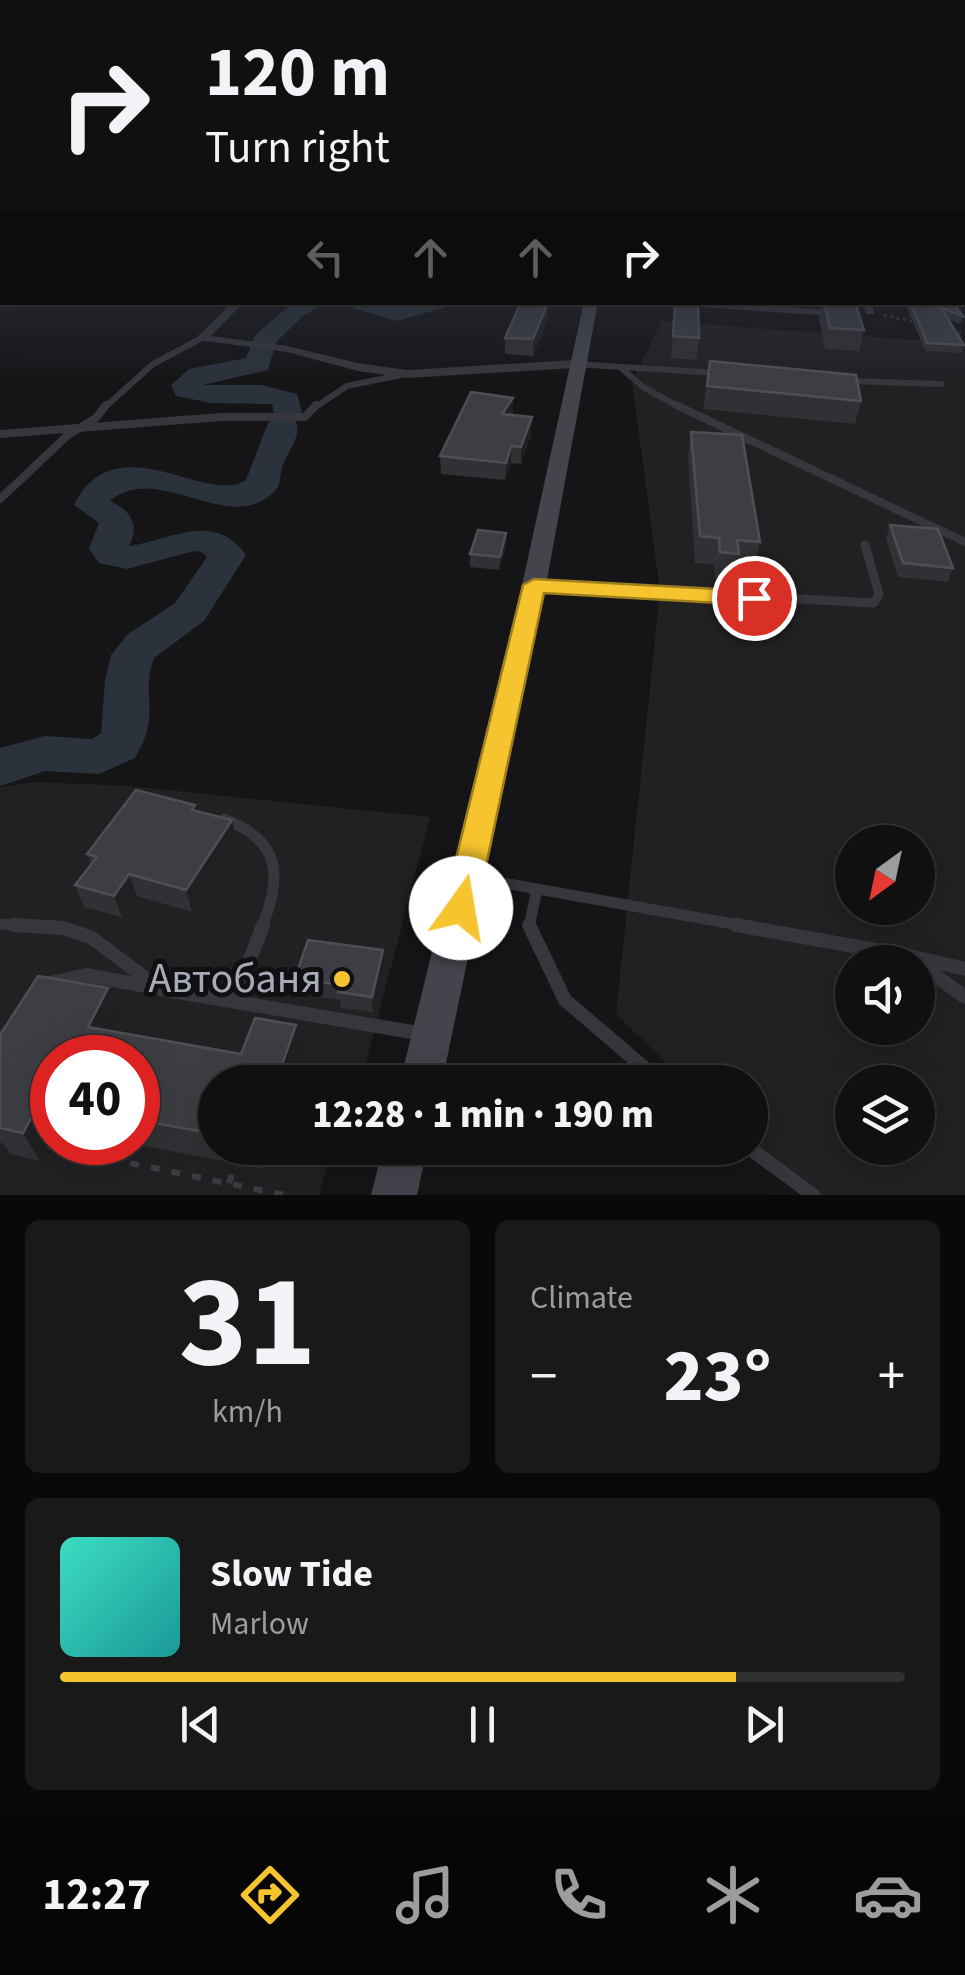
<!DOCTYPE html>
<meta charset="utf-8">
<style>
body{margin:0;font-family:"Source Sans 3",sans-serif;background:#19191a;color:#f1f3f6;height:100vh;display:flex;flex-direction:column;font-size:38px;white-space:nowrap}
*{box-sizing:border-box;margin:0}
p{font-size:32px;color:#9c9d9f}
.icon{flex:none;width:55px;height:55px;fill:none;stroke:currentColor;stroke-width:2;stroke-linecap:round;stroke-linejoin:round}
.map{position:relative;height:1195px;overflow:hidden}
.details{display:flex;flex-direction:column;gap:25px;padding:25px;background:#090909;flex:1}
.details>*{flex:none}
.guide{position:absolute;left:0px;top:0px;width:965px;height:305px;box-shadow:0 10px 40px #0002,0 0 0 2px #303031;background:#101011;color:#f1f3f6;overflow:hidden}
.needle{width:65px;rotate:213deg}
.fabs{position:absolute;left:835px;top:825px;display:grid;gap:20px}
.fabs a{display:grid;place-items:center;width:100px;height:100px;border-radius:50%;background:#101011;box-shadow:0 10px 40px #0002,0 0 0 2px #303031;font-size:50px}
.speed{position:absolute;left:30px;top:1035px;display:flex;gap:20px;font-size:50px;font-weight:700;text-align:center}
.speed>*{display:grid;place-content:center;width:130px;height:130px;border-radius:50%;background:#101011;box-shadow:0 10px 40px #0002,0 0 0 2px #303031;line-height:1}
.speed .limit{border:15px solid #d22;background:#fff;color:#111}
.pin{position:absolute;display:grid;place-items:center;width:85px;height:85px;color:#fff;margin:-42px;border:5px solid #fff;border-radius:50%;box-shadow:0 2px 10px #0007}
.me{position:absolute;width:110px;margin:-55px;rotate:13deg;stroke-linejoin:round;filter:drop-shadow(0 0 8px #0008)}
.turn{display:flex;align-items:center;gap:35px;height:210px;padding:0 40px;font-size:45px}
.turn .icon{width:130px;height:130px;stroke-width:2.5}
.turn b{display:block;font-size:70px;line-height:85px}
.lanes{display:flex;align-items:center;height:95px;padding:0 40px;background:#0003;justify-content:center;gap:50px;direction:ltr}
.lanes .off{opacity:.35}
.big{font-size:75px;font-weight:800;line-height:1.1}
.details .tile{flex:1;display:flex;flex-direction:column;justify-content:center;gap:15px;min-width:0;padding:0 35px;border-radius:15px;background:#19191a}
.details .dial{align-items:center;gap:0}
.dial b{font-size:130px;line-height:1}
.song{display:flex;align-items:center;gap:30px}
.cover{width:120px;height:120px;border-radius:15px;background:linear-gradient(135deg,hsl(170 70% 55%),hsl(180 70% 35%))}
.played{height:10px;border-radius:5px;background:linear-gradient(90deg,#f6c42e 80%,#303031 80%)}
.keys{display:flex;justify-content:space-around;direction:ltr}
.heat{display:flex;justify-content:space-between;align-items:center;font-size:55px;direction:ltr}
.details .tiles{flex:1;display:grid;gap:25px;grid-template-columns:1fr 1fr}
.tile:last-child{grid-column:span 2}
.trip{position:absolute;left:198px;top:1065px;width:570px;height:100px;border-radius:50px;background:#101011;box-shadow:0 10px 40px #0002,0 0 0 2px #303031;font-weight:800;line-height:100px;text-align:center}
.menu{display:flex;height:160px;justify-content:space-around;align-items:center;background:#060607;color:#9c9d9f}
.menu .icon{width:70px;height:70px}
.menu .selected{color:#f6c42e}
.menu b{font-size:45px;color:#f1f3f6}
.map>svg:first-child{display:block}
</style>
<div class="map">
<svg width="965" height="1195" viewBox="0 0 965 1195">
<rect width="100%" height="100%" fill="#151517"/>
<g fill="#212124" fill-rule="evenodd">
<path d="M662,321l303,23v851h-164l-51,-50v-63h-64l-70,-68 44,-422 -28,-211zM852,842h66v66h-66zM852,962h66v66h-66zM852,1082h66v66h-66z"/>
<path d="M36,782l92,4 302,31 -69,265h-146v66h117l-13,47h-319v-408zM52,1058h86v84h-86z"/>
</g>
<g fill="none" stroke-linecap="round" stroke-linejoin="round">
<g fill="#2b323b" fill-rule="evenodd">
<path d="M294,302h33l-24,14 -27,26 -8,28 -65,15h59l35,9 5,18 -7,7c7,16 -4,28 -11,43 -5,10 -2,22 -9,29 -47,47 -116,-31 -165,10 21,10 30,23 19,45 41,-6 86,-36 117,9l-42,66 -50,37c-14,40 8,55 -19,100l-36,16 -54,-3 -45,15v-38l45,-12 47,3 9,-6 4,-52 6,-26 17,-21 47,-31 32,-46 -7,-6 -10,1 -63,17 -28,-6 -10,-14 10,-26 -25,-18c41,-84 134,2 172,-25l22,-57 7,-7 -3,-12 -61,-1 -35,-7 -5,-11 18,-16 57,-11 9,-23z"/>
<path d="M346,302l51,4 52,-4 -3,5 -49,14 -48,-14z"/>
</g>
<g stroke="#3c3d43" stroke-width="2.5" stroke-dasharray="2.5 4" stroke-linecap="butt">
<path d="M951,305h14"/>
<path d="M884,315l30,7"/>
<path d="M952,332l13,2"/>
</g>
<g stroke="#3c3d43" stroke-width="6" stroke-dasharray="9 12" stroke-linecap="butt">
<path d="M48,1146l236,49"/>
<path d="M229,1183l6,-19"/>
</g>
<g stroke="#36363c" stroke-width="6">
<path d="M673,302l159,11"/>
<path d="M575,364l144,9"/>
<path d="M620,367l23,20 38,21"/>
<path d="M849,381l92,3"/>
<path d="M104,408l49,-44 49,-26"/>
<path d="M314,408l33,-22 54,-11"/>
</g>
<g stroke="#36363c" stroke-width="8">
<path d="M676,405l289,137"/>
<path d="M0,434l221,-17h84l11,-12"/>
<path d="M0,499l68,-64 28,-17 10,-13"/>
</g>
<path stroke="#36363c" stroke-width="9" d="M537,585l337,18 5,-9 -14,-49"/>
<g stroke="#36363c" stroke-width="11">
<path d="M224,819c58,22 58,58 38,108"/>
<path d="M476,878l274,49"/>
<path d="M0,924l54,3"/>
<path d="M529,927l8,-38"/>
</g>
<g stroke="#36363c" stroke-width="14">
<path d="M14,925l50,3 28,10 68,51 264,45"/>
<path d="M529,925l36,75 96,82"/>
<path d="M736,925l173,31"/>
<path d="M917,962l-8,-6 56,13"/>
<path d="M918,963l47,34"/>
<path d="M46,984l40,-9 71,13"/>
<path d="M234,1001l29,-76"/>
<path d="M749,1148l64,47"/>
</g>
<g fill="#36363c" fill-rule="evenodd">
<rect x="962" y="216" width="3" height="4"/>
<path d="M233,302h11l-33,34 76,10 71,17 49,7 168,-10 6,4 -6,4 -168,10 -49,-7 -71,-19 -89,-12v-4z"/>
<path d="M862,302h10l2,12h-8z"/>
</g>
<g fill="#44454c" fill-rule="evenodd">
<path d="M584,302h14l-52,283 -104,497h-42l122,-497z"/>
<path d="M383,1148h44l-10,47h-46z"/>
</g>
</g>
<g fill="#313135">
<path d="M816,302h39l9,28 -5,21 -34,-2 -6,-30 3,-14h-5z"/>
<path d="M908,302h44l11,14 -3,8 -12,-5 16,26 -3,8 -36,-2 -18,-43z"/>
<path d="M548,303v16l-15,37 -28,-2v-16z"/>
<path d="M675,304l24,34 -3,22 -25,-2z"/>
<path d="M710,361l151,40 -6,23 -152,-15z"/>
<path d="M513,414l18,20 -10,30 -10,-1 -6,17 -64,-6 -1,-18z"/>
<path d="M691,432l69,110 -5,26 -18,-1 -3,14 -19,-2 -1,-15 -19,-1 -7,-107z"/>
<path d="M890,525l63,43 -5,14 -50,-5 -12,-39z"/>
<path d="M506,533v14l-7,23 -29,-3v-13z"/>
<path d="M197,811l40,31 -45,70 -55,-16 -15,21 -38,-10 -9,-22 16,-21 -4,-10z"/>
<path d="M385,965l-12,47 -32,-4 -1,-8 -42,-6 -3,-16z"/>
<path d="M108,988l12,29 -7,15 128,22h61l-9,28h-78v66h57l-7,21 -141,-27h14v-84h-86v79l-12,24 -30,-7 -7,-11h-3v-108z"/>
</g>
<g fill="#202023">
<path d="M548,303v16l-15,37v-17z"/>
<path d="M513,398v16l-11,17v-17z"/>
<path d="M532,417l-1,17 -10,30v-17z"/>
<path d="M511,446v17l-6,17 1,-17z"/>
<path d="M506,533v14l-7,23 1,-13z"/>
<path d="M232,820l5,22 -45,70 -6,-22z"/>
<path d="M129,874l8,22 -15,21 -8,-21z"/>
<path d="M383,950l2,15 -12,47 -1,-15z"/>
<path d="M108,988l12,29 -19,39 -13,-29z"/>
<path d="M296,1025l6,29 -9,28h-17z"/>
<path d="M40,1102l12,21v14l-12,24 -17,-28z"/>
<path d="M258,1148h14l-7,21z"/>
</g>
<g fill="#3d3e43" stroke="#4e4f55" stroke-width="2.5">
<path d="M521,302l27,1 -15,36 -28,-1z"/>
<path d="M824,302h31l9,28 -34,-2z"/>
<path d="M910,302h42l11,14 -22,-8 23,37 -37,-2z"/>
<path d="M675,304l23,1 1,33 -26,-2z"/>
<path d="M710,361l146,14 5,26 -154,-15z"/>
<path d="M471,392l42,6 -11,16 30,3 -11,30 -10,-1 -5,17 -66,-7z"/>
<path d="M691,432l51,3 18,107 -23,-2 2,14 -19,-2 -1,-14 -19,-2z"/>
<path d="M890,525l48,4 15,39 -50,-5z"/>
<path d="M478,530l28,3 -6,24 -30,-3z"/>
<path d="M136,790l59,15 -3,5 40,10 -46,70 -57,-16 -15,22 -39,-11 22,-28 -10,-3z"/>
<path d="M308,940l75,10 -11,47 -34,-5 2,-7 -45,-7z"/>
<path d="M38,976l70,12 -20,39 153,27 14,-36 41,7 -20,57h-61v52l-77,-14v-62h-86v46l-12,-2 -17,31 -23,-5v-93z"/>
</g>
<linearGradient id="sky" x2="0" y2="1"><stop stop-color="#0c0c0d"/><stop offset="0.56" stop-color="#353b47"/><stop offset="1" stop-color="#353b47" stop-opacity="0"/></linearGradient>
<rect width="965" height="380" fill="url(#sky)"/>
<path fill="#f6c42e" stroke="#a07f1e" stroke-width="2.5" d="M534,579l220,12 12,7 -12,7 -210,-12 -67,315 -5,10 -11,4 -12,-4 -5,-10 79,-323z"/>
<circle fill="#f6c42e" stroke="#101012" stroke-width="4" cx="342" cy="979" r="10"/>
<g text-anchor="middle" dominant-baseline="central" stroke-width="10" stroke-linejoin="round" paint-order="stroke">
<g font-size="42" fill="#a6aab7" stroke="#101012" text-anchor="end">
<text x="322" y="979">Автобаня</text>
</g>
</g>
</svg>
<div class="fabs">
<a><svg class="needle" viewBox="-14 -14 28 28"><path d="M0-13l5 13h-10z" fill="#e53935"/><path d="M0 13l5-13h-10z" fill="#9c9d9f"/></svg></a>
<a><svg class="icon" aria-label="sound" viewBox="0 0 24 24"><path d="M4 9h4l5-4v14l-5-4H4zM17 9q2 3 0 6"/></svg></a>
<a><svg class="icon" aria-label="layers" viewBox="0 0 24 24"><path d="M12 4l9 5-9 5-9-5zM3 14l9 5 9-5"/></svg></a>
</div>
<div class="speed"><div class="limit">40</div></div>
<div class="pin" style="left:754px;top:598px;background:#d93025"><svg class="icon" aria-label="arrive" viewBox="0 0 24 24"><path d="M6 21V4h12l-3 4 3 4H6"/></svg></div>
<svg class="me" style="left:461px;top:908px" viewBox="-20 -20 40 40"><circle r="19" fill="#fff"/><path d="M0-13L10 11 0 6-10 11z" fill="#f6c42e"/></svg>
<div class="trip">12:28 · 1 min · 190 m</div>
<div class="guide">
<div class="turn"><svg class="icon" aria-label="right" viewBox="0 0 24 24"><path d="M7 20v-9h11M14 6l5 5-5 5"/></svg><div><b>120 m</b>Turn right</div></div>
<div class="lanes"><svg class="icon off" aria-label="left" viewBox="0 0 24 24"><path d="M17 20v-9H6M10 6l-5 5 5 5"/></svg><svg class="icon off" aria-label="ahead" viewBox="0 0 24 24"><path d="M12 20V5M6 11l6-6 6 6"/></svg><svg class="icon off" aria-label="ahead" viewBox="0 0 24 24"><path d="M12 20V5M6 11l6-6 6 6"/></svg><svg class="icon" aria-label="right" viewBox="0 0 24 24"><path d="M7 20v-9h11M14 6l5 5-5 5"/></svg></div>
</div>
</div>
<section class="details">
<div class="tiles">
<div class="tile dial"><b>31</b><p>km/h</p></div>
<div class="tile"><p>Climate</p>
<div class="heat"><a>−</a><b class="big">23°</b><a>+</a></div>
</div>
<div class="tile">
<div class="song"><i class="cover"></i><div><b>Slow Tide</b><p>Marlow</p></div></div>
<div class="played"></div>
<div class="keys"><svg class="icon" aria-label="previous" viewBox="0 0 24 24"><path d="M18 5L8 12l10 7zM5 5v14"/></svg><svg class="icon" aria-label="pause" viewBox="0 0 24 24"><path d="M8 5v14M16 5v14"/></svg><svg class="icon" aria-label="next" viewBox="0 0 24 24"><path d="M6 5l10 7-10 7zM19 5v14"/></svg></div>
</div>
</div>
</section>
<nav class="menu">
<b>12:27</b>
<svg class="icon selected" aria-label="directions" viewBox="0 0 24 24"><path d="M12 3l9 9-9 9-9-9zM9 14v-3h6M13 9l2 2-2 2"/></svg>
<svg class="icon" aria-label="music" viewBox="0 0 24 24"><path d="M9 18V5l10-2v13"/><circle cx="6" cy="18" r="3"/><circle cx="16" cy="16" r="3"/></svg>
<svg class="icon" aria-label="phone" viewBox="0 0 24 24"><path d="M5 4h4l2 5-3 2q2 4 5 5l2-3 5 2v4C11 20 4 13 5 4z"/></svg>
<svg class="icon" aria-label="climate" viewBox="0 0 24 24"><path d="M12 3v18M4 7l16 10M4 17L20 7"/></svg>
<svg class="icon" aria-label="car" viewBox="0 0 24 24"><path d="M5 17H2v-5l4-1 3-4h7l3 4 3 1v5h-3M9 17h6M6 11h13"/><circle cx="7" cy="17" r="2"/><circle cx="17" cy="17" r="2"/></svg>
</nav>
